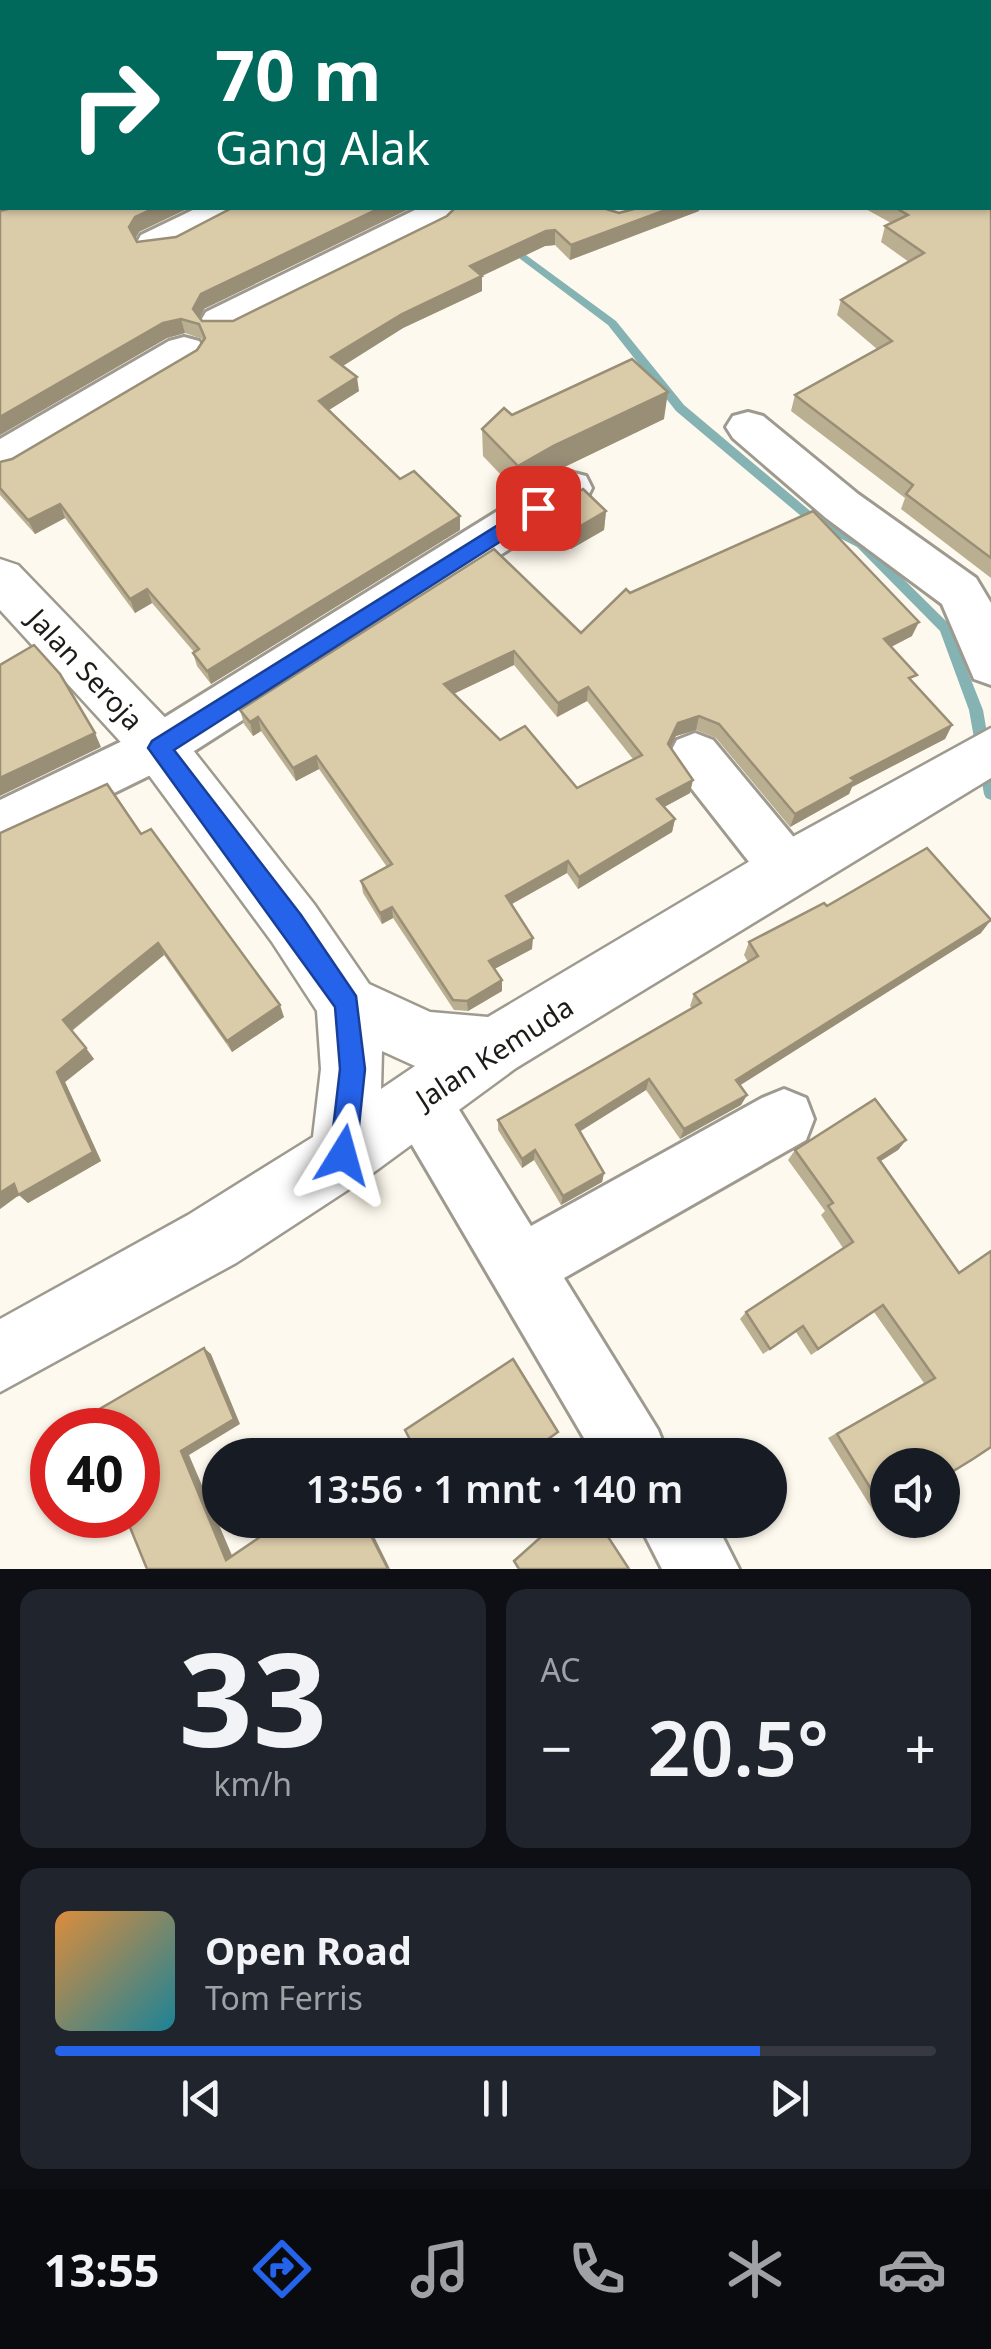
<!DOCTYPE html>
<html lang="id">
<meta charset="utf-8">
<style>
body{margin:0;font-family:"Noto Sans",sans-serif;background:#20242c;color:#f1f3f6;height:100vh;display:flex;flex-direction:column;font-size:38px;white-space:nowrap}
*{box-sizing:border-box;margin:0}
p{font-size:32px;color:#9ea1a6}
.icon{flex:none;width:55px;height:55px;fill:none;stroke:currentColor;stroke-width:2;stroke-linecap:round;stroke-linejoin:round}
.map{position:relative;height:1569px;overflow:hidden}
.sheet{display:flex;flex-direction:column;gap:20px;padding:20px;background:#0d0f14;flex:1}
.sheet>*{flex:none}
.guide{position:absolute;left:0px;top:0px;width:992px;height:210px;box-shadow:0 2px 8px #0004;background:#00695c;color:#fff;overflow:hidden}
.fabs{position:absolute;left:870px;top:1448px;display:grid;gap:20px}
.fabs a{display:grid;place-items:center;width:90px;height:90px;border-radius:50%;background:#171b24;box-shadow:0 2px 8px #0004;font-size:50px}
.speed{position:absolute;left:30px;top:1408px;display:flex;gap:20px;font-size:50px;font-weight:700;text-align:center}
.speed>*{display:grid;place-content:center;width:130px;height:130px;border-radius:50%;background:#171b24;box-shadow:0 2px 8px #0004;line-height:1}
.speed .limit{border:15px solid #d22;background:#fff;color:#111}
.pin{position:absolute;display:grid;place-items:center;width:85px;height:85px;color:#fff;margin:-42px;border-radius:20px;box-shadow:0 5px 15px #0006}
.me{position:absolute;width:110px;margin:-55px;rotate:8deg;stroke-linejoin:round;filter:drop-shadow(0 0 8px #0008)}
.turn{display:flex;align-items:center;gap:35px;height:210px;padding:0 50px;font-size:45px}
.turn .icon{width:130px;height:130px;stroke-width:2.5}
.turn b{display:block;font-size:70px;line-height:85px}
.big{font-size:75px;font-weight:600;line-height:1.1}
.sheet .card{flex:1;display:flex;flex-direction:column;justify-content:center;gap:15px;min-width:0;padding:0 35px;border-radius:20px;background:#20242c}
.sheet .dial{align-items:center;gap:0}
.dial b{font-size:130px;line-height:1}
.song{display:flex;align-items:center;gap:30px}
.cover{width:120px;height:120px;border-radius:15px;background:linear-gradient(135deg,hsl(30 70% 55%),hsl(190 70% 35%))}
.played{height:10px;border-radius:5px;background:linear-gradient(90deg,#2563eb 80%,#363941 80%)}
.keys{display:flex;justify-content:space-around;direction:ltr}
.heat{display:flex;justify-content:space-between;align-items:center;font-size:55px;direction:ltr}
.sheet .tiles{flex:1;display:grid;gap:20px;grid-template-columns:1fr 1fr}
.card:last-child{grid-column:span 2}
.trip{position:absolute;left:202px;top:1438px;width:585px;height:100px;border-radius:50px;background:#171b24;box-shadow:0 2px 8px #0004;font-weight:600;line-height:100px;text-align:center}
.menu{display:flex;height:160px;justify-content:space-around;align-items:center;background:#090b0e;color:#9ea1a6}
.menu .icon{width:70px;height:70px}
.menu .on{color:#2563eb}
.menu b{font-size:45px;color:#f1f3f6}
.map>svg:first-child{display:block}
</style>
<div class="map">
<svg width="991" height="1569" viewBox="0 0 991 1569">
<rect width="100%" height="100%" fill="#fef9ee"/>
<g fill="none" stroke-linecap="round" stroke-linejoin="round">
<path fill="#85b2b2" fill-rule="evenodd" d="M511,244l105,77 68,84 131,110 50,26 84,83 34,86 8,46v44l-5,-2 -2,-4 -15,-84 -29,-79 -83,-84 -50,-26 -131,-110 -68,-86 -101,-76v-4z"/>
<g stroke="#9e9a8f" stroke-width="6">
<g id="street">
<rect x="990" y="41" width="1" height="20"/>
<path d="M197,208h48l-6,8c-28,15 -66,45 -98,37l-5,-9 5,-9z"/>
<path d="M419,208h38l1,6 -12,14 -212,104 -14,3 -14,-3 -6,-10 6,-10z"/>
<path d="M184,337l15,4 6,10 -6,10 -183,109 -16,5v-36l169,-98z"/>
<path d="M748,412l15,4 95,78 118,84 15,25v82l-17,-6 -32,-75 -116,-86 -93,-80 -7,-11 7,-11z"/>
<path d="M570,472l16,4 6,12 -6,12 -409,262 -177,87v-49l141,-68 413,-256z"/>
<path d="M695,733l18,7 93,112 8,17 -8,17 -19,7 -19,-7 -91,-116 -8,-15 8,-15z"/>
<path d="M419,1070l21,9 91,147 231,-128 22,-9 22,9 8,21 -8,21 -242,138 94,152 10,25h-74l-196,-334 -9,-21 9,-21z"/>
<path d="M637,1520h77l25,49h-77z"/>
</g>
</g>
<g stroke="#9e9a8f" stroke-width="5">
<path id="secondary" d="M0,559l18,6 160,166 136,173 55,80 61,28 58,5 279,-166 224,-123v50l-475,290 -150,110 -130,85 -236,129v-73l188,-104 125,-78 8,-68 -4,-58 -45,-69 -132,-179 -140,-153zM382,1051l33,15 -34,23z"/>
</g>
<use href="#street" fill="#fff" fill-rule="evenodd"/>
<use href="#secondary" fill="#fff" fill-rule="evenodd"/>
</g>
<g fill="#bbaf91" fill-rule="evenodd">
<path d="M902,0h89l-1,2h-84z"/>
<path d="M864,208h119l8,1v369l-90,-69 4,-11 -114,-87 4,-16 82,-46 -40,-34 4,-15 68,-38 -28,-20 4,-16 6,-3z"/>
<path d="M0,211l139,21 -4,7 2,3 67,67 -4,9 2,3h31l214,-105 252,-5 -129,49 -15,-15 -10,1 -63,30v15l-79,37 -60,38 16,25 -30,19 71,69 60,51 -249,154 -14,-18 -4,-13 1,-1 -42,-49 -17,10 -70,-95 -30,16 -35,-39v-33l12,-3 185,-109 6,-9 -1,-2 -17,-6 -18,5 -167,97z"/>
<path d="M512,415l152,4 -112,54 -35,19 -34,-36 -1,-27z"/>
<path d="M551,509l55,2 -2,19 -33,19 -21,-22z"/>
<path d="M630,593l282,43 -21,11 22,36 39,42 -7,14 -93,48 -3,7 -59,33 -74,-89 -20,-8 -20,6 -5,11 19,46 -26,14 11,12 -3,13 -94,57 -11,-16 -55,31 20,45 -38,20 8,11v11l-34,20 -14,-1 -61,-92 -11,6 -19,-31 -2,-12 26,-14 -68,-98 -23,12 -35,-50 -8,5 -9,-12 -4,-14 341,-77zM514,665l43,52 30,-16 46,58 -56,29 -77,-48 -47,-46z"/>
<path d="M141,834l143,183 -52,35 -68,-97 -92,76 22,28 -29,23 36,79 -73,42 -9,-8 -19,14z"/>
<path d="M827,906l154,27 -241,152 7,10 -6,10 -61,34 -34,-49 -67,42 25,41 -2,9 -41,23 -27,-45 -12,8 -24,-38v-10l194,-112 -2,-2 4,-12 54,-32 -4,-7 5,-13z"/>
<path d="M906,1140l-8,10 -18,11 79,112 -17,192 -58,45 -10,2 -46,-74 96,-55 -50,-71 -63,43 -15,-23 -33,22 -23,-35 6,-7 97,-64 -22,-33 4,-4 -37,-51 7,-10z"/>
</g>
<g fill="#998e76">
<path d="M155,208h34l-50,24 -6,10 -4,-15 6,-10z"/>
<path d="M380,208h31l-207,101 -7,15 -4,-15 8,-15z"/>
<path d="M671,208h28v3l-129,49 1,-15z"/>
<path d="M555,230v15l-10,1 -74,35 -1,-15 76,-35z"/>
<path d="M482,276v15l-79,37 -70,44 -2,-15 71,-43z"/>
<path d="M181,319l4,14 -18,5 -167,97v-18l163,-94z"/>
<path d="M357,377l2,14 -38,24 -2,-14z"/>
<path d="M668,392l-4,27 -112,54 -35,19 1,-26 35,-20z"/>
<path d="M60,504l5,14 -30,16 -7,-14z"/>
<path d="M606,511l-2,19 -33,19 1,-18z"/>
<path d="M460,516v14l-249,154 -4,-13z"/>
<path d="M147,589l5,14 -17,10 -5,-14z"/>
<path d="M919,622l-7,14 -33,17 5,-14z"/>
<path d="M514,651v14l-69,33 -1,-14z"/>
<path d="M588,687l-1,14 -30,16 1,-14z"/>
<path d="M699,716l-3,14 -20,6 -10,21 2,-13 10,-21z"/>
<path d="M258,717l3,14 -8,5 -3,-14z"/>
<path d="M952,725l-7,14 -93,48 -3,7 -59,33 5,-13 56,-36z"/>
<path d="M95,733l6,14 -101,49v-18z"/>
<path d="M316,756l3,13 -23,12 -3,-13z"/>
<path d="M693,780l-3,13 -35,19 2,-13z"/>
<path d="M675,819l-3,13 -94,57 1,-12z"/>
<path d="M568,861l-1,12 -61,34v-11z"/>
<path d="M392,907l1,11 -11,6 -2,-11z"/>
<path d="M991,920l-10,13 -250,158 5,-11z"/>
<path d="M533,938l-1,11 -43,23v-11z"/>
<path d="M158,943l6,12 -93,76 -8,-11z"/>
<path d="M502,980v11l-34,20 -1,-10z"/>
<path d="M280,1005l4,12 -52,35 -5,-11z"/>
<path d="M86,1048l8,11 -29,23 36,79 -73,42 -9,-8 -19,14v-16l14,-9 43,-112z"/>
<path d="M649,1079l-3,11 -72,45 2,-10z"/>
<path d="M747,1095l-6,10 -61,34 4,-10z"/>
<path d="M906,1140l-8,10 -28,18 8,-10z"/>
<path d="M535,1150l-1,10 -12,8v-9z"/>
<path d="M604,1173l-2,9 -41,23 2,-9z"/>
<path d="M204,1348l7,6 29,70 -51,31 45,105h-8l-45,-109z"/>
<path d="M363,1520h3l24,49h-2z"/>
</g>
<g fill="#dacba9" stroke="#998e76" stroke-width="2.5" fill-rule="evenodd">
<path d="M0,0h796l3,2h-797v187h-2z"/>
<path d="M929,0h62v1l-5,1h-54z"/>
<path d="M990,128l1,1 -1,60z"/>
<path d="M11,208h144l-20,9 -6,10 8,15 39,-5 56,-29h148l-179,86 -8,15 9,12h31l214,-105 8,-8h148l16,5 15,-4 2,-1h35l-100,37 -16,-15 -9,1 -76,35 12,10 -80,38 -71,43 26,20 -38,24 81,78 14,-8 46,45 -253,155 -14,-18 6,-4 -52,-60 -17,10 -70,-95 -32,16 -28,-32v-26l12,-3 185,-109 8,-12 -6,-14 -18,-5 -18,4 -163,94v-206z"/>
<path d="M896,208h87l8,1v349l-85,-64 7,-9 -118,-90 97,-54 -51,-41 83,-47 -39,-27 23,-11z"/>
<path d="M632,359l36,33 -115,54 -35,20 -36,-37 22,-21 8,7z"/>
<path d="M583,489l23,22 -34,20 -21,-22z"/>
<path d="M813,511l106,111 -35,17 33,36 -8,3 43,47 -101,53 4,3 -60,33 -76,-90 -20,-8 -21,7 -10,21 25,36 -36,19 18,20 -96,58 -11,-16 -62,35 27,42 -44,23 13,19 -35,21 -14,-1 -61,-93 -12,6 -19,-32 31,-17 -76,-108 -23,12 -35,-51 -8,5 -10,-12 254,-161 87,84 45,-44 4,4zM514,651l44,52 30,-16 54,68 -65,33 -52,-62 -25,14 -56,-56z"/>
<path d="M34,645l26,29 35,59 -95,45v-113z"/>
<path d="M107,784l34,50 10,-5 129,176 -53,36 -69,-98 -95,77 23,28 -29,24 36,80 -75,43 -4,-11 -14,9v-360z"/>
<path d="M927,848l64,72 -255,160 11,15 -63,34 -35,-50 -73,46 28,48 -41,23 -28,-46 -13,9 -24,-39 203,-117 -7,-9 64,-38 -9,-14 75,-39 3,3z"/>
<path d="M875,1099l31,41 -28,18 81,115 32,-22v196l-18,12 -31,19v-13h-54v43l-4,2 -47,-76 98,-56 -52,-73 -65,44 -15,-23 -33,23 -24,-37 107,-70 -25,-36 5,-3 -38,-53z"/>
<path d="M204,1348l30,71 -53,32 45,109 59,-40h78l25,49h-241l-22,-54h13v-85h-56l-3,-9z"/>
<path d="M513,1359l45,73 -14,10 4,6 -10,7h-120l-13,-25z"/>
<path d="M560,1520h37l32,49h-110l-5,-8z"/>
</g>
<path fill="#2563eb" stroke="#184099" stroke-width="2.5" d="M538,500l10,8 -3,5 -371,237 127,165 55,81 9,73 -9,86 -4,10 -9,4 -9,-4 -4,-10 10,-86 -5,-62 -187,-259 4,-7z"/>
<g text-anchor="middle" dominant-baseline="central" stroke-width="10" stroke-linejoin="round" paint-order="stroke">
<g font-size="28" fill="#1d1b17" stroke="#fff">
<text transform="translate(86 669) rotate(47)">Jalan Seroja</text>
<text transform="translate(494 1052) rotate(-33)">Jalan Kemuda</text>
</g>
</g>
</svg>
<div class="fabs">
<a><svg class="icon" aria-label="sound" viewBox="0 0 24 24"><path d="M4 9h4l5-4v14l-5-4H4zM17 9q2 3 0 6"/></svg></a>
</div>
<div class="speed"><div class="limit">40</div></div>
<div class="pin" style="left:538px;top:508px;background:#d93025"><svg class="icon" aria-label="arrive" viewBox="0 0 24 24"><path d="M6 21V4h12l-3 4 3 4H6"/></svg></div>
<svg class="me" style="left:343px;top:1155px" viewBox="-20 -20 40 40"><path d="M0-17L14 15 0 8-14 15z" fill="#2563eb" stroke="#fff" stroke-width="4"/></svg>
<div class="trip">13:56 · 1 mnt · 140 m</div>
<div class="guide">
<div class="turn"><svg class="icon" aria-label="right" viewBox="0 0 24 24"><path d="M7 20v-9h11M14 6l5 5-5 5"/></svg><div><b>70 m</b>Gang Alak</div></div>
</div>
</div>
<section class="sheet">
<div class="tiles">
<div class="card dial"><b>33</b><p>km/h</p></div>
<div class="card"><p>AC</p>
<div class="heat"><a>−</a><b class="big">20.5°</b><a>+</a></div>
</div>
<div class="card">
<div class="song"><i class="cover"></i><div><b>Open Road</b><p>Tom Ferris</p></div></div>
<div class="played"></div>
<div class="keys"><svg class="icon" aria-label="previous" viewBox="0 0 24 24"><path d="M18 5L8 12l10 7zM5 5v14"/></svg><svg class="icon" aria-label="pause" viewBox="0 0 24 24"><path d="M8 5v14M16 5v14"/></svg><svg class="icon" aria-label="next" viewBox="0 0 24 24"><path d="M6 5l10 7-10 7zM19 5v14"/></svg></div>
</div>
</div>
</section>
<nav class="menu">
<b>13:55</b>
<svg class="icon on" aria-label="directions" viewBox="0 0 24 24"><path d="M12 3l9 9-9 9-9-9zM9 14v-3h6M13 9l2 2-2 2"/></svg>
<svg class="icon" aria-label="music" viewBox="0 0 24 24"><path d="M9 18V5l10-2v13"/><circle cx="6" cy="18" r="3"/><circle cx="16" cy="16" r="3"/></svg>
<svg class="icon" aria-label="phone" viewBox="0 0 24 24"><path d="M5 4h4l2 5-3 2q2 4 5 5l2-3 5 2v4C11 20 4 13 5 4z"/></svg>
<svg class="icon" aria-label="climate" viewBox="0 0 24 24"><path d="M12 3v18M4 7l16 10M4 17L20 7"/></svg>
<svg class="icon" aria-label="car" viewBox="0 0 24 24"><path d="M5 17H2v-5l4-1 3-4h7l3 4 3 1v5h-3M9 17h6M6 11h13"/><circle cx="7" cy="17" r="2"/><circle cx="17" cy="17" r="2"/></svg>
</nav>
